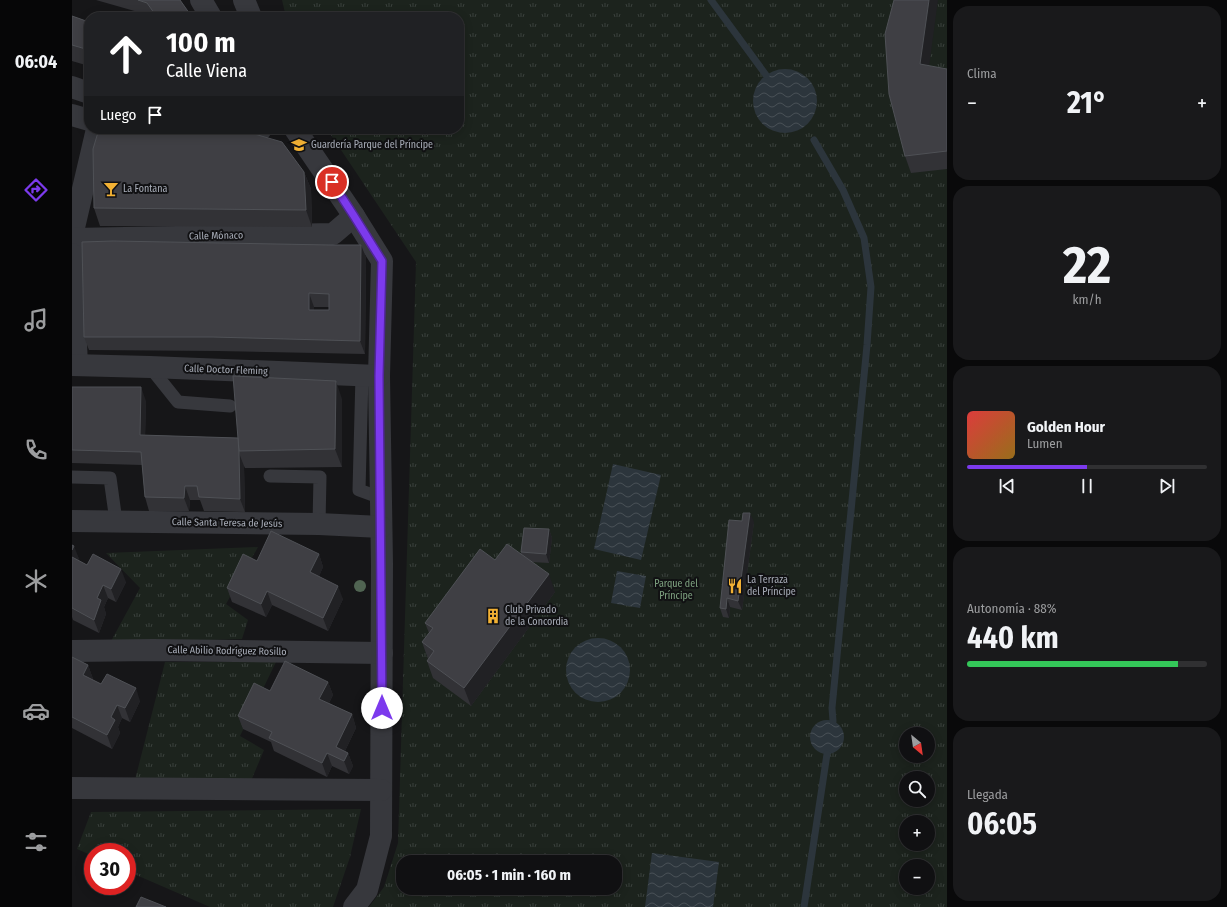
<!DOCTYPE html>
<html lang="es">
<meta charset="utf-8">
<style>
body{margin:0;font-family:"Fira Sans Condensed",sans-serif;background:#19191b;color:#f1f3f6;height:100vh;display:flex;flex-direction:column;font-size:15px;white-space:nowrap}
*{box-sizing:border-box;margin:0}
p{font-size:13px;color:#9c9d9f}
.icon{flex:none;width:22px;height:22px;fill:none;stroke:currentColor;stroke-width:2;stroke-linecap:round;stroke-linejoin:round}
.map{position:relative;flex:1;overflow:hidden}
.side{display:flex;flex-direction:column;gap:6px;padding:6px;background:#09090a;width:280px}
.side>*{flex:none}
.banner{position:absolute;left:12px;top:12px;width:380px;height:122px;border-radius:16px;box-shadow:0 2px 10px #0003,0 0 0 1px #303032;background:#202124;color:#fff;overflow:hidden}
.needle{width:26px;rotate:151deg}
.controls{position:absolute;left:827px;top:727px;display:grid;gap:8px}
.controls a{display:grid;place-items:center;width:36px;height:36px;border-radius:50%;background:#101012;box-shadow:0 2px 10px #0003,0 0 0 1px #303032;font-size:20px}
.speed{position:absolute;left:12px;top:843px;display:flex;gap:8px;font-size:20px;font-weight:700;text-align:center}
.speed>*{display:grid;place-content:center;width:52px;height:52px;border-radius:50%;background:#101012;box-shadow:0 2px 10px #0003,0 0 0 1px #303032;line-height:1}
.speed .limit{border:6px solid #d22;background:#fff;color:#111}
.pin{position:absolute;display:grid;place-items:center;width:34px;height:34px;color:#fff;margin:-17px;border:2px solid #fff;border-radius:50%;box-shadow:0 1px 4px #0007}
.me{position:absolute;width:44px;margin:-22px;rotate:0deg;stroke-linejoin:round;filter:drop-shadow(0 0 3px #0008)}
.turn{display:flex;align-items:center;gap:14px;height:84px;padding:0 16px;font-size:18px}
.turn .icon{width:52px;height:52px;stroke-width:2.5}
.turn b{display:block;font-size:28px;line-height:34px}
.then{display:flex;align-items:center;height:38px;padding:0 16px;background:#0003;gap:8px;font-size:15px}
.big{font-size:30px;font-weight:700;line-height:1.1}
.side .card{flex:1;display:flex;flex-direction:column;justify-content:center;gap:6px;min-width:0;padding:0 14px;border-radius:16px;background:#19191b}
.side .dial{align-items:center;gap:0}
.dial b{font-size:52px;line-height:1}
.song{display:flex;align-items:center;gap:12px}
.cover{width:48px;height:48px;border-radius:6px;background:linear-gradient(135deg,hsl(0 70% 55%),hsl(40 70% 35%))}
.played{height:4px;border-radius:2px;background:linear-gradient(90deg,#7c3aed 50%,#303032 50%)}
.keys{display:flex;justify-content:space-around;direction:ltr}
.heat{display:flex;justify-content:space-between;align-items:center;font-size:22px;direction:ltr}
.charge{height:6px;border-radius:3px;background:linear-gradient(90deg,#34c759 88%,#303032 0)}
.trip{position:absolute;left:324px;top:855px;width:226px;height:40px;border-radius:16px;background:#101012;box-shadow:0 2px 10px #0003,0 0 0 1px #303032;font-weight:700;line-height:40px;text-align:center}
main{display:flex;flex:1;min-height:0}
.tabs{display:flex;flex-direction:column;width:72px;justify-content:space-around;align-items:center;background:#060607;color:#9c9d9f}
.tabs .icon{width:28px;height:28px}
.tabs .active{color:#7c3aed}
.tabs b{font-size:18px;color:#f1f3f6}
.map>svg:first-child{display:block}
</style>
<main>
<nav class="tabs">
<b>06:04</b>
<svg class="icon active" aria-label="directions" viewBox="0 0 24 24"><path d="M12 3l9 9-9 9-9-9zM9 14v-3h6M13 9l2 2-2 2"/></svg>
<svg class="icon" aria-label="music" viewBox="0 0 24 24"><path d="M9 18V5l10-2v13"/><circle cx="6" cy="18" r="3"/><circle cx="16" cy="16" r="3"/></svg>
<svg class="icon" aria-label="phone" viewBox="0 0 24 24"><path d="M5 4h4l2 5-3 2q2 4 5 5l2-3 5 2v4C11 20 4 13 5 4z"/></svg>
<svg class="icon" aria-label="climate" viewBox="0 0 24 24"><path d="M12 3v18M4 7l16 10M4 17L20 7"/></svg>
<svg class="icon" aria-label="car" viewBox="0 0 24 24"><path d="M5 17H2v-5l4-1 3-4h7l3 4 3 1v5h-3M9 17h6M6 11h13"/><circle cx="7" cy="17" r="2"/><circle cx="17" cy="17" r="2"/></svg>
<svg class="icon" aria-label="filters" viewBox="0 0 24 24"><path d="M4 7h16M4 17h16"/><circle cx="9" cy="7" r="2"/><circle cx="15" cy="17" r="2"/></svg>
</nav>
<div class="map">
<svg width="875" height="907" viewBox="0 0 875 907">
<defs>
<pattern id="park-tufts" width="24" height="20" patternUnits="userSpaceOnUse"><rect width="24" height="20" fill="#1c231d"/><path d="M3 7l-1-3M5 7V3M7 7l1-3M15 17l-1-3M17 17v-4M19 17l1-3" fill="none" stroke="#3a403c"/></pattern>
<pattern id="water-waves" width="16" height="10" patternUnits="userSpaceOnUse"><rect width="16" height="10" fill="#2c353c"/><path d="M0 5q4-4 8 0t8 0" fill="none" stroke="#485056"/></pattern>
</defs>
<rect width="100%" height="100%" fill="#161618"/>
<g fill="url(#park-tufts)" fill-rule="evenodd">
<path d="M210,0h665v907h-578l15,-20 14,-44 18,-581 -89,-133h132v-112h-173zM834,734h22v22h-22zM834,778h22v22h-22zM834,822h22v22h-22zM331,862h212v26h-212zM834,866h22v22h-22z"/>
<path d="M186,547l-32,57 22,16 -6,19 -132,4 30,-55 -34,-35z"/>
<path d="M93,662h111l-36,74 24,14 -13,31 -116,-1z"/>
<path d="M289,809l-11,48 -17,50h-123l-83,-36v-19h-34v4l-16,-7 14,-37z"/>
</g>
<g fill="url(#water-waves)">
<circle cx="713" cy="101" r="32"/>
<path d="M541,464l48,11 -20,85 -47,-11z"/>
<path d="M545,571l29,5 -6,32 -29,-5z"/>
<circle cx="526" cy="670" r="32"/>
<circle cx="755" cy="737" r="17"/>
<path d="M580,853l67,9 -6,45h-68z"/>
</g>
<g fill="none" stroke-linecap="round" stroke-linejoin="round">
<g stroke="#2c353c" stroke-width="7">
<path d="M639,0l55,75"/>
<path d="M742,140l29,50 21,48 7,49 -4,58 -35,363 1,13"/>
<path d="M732,907l23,-153"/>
</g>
<g stroke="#37383d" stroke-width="13">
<path d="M78,367l28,35 52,4"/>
<path d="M290,375l-3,115 22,8"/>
<path d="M198,476l50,1 -1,47"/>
<path d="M0,477l38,1 6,43"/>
</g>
<g stroke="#37383d" stroke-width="22">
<path d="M129,0l10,17"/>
<path d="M172,0l7,17"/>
<path d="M0,87l17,6"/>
<path d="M0,115l17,5"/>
<path d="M181,129l5,1 3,-1"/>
<path d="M223,129l59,87 28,45 -3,115 3,188 -1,272 -14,54 -13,17"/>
<path d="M0,236l25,-107"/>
<path d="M0,239l261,-5 21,-18"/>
<path d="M0,254l5,111"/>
<path d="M0,365l78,2 229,9"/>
<path d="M0,521l247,3 62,3"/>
<path d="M0,651l81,-1 229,3"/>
<path d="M0,788l309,2"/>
</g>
</g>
<circle fill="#506452" cx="288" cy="586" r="6"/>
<g fill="#323236" fill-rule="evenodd">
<path d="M24,0h84l12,17h-39l-1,-1z"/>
<path d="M0,16l17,6v44l-17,-5z"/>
<path d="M857,66l18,3v100l-36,4 -6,-17z"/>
<path d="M232,172l7,17 1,38 -212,-1 -6,-18z"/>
<path d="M258,245h31l5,13 -1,96 -148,-3 -128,-1 -5,-13zM242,307h15v3h-15z"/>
<path d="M0,387l74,14 -1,34 93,3 104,-39v68l-97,1 -1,-2 1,46 -41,-1 -4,-11h-10l-1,11h-40l-4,-14 -3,-32 -70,-2z"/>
<path d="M682,522l-12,88 -12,-3 -1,11 -6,-1 -3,-9z"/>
<path d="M477,529l3,9 -3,25 -18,-1 24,30 -84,114 -38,-28 -6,-17 1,-2 -6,-17 7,-9 -4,-10 70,-63 26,-6v-2z"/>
<path d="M0,545l7,14 -1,1 9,5 39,17 -10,20 -8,-4 -4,9 2,7 -7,19 -26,-13 -1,-3z"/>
<path d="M247,554l4,13 -4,9 24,23 -15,32 -56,-26 -6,12 -34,-15 -5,-14z"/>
<path d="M0,657l16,8 5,14 -1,1 9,4 39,17 -10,21 -8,-4 -4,9 2,6 -8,16 -40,-21z"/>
<path d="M256,682l5,13 -4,8 23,11 4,14 -11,23 3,2 5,13 -4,8 -17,-8 -5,11 -53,-26 -3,-9 -28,-13 -5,-13 32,-25z"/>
</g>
<g fill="#212124">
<path d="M857,0h9l-11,82 -7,-18z"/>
<path d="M232,172l7,17 1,38 -6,-17z"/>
<path d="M289,245l5,13 -1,96 -5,-13z"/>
<path d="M237,293l5,14v17l-5,-14z"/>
<path d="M264,381l6,18v68l-7,-18z"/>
<path d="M69,387l5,14 -1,47 -5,-13z"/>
<path d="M167,453l5,13 1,46 -5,-13z"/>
<path d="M113,486l5,14 -1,11 -5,-13z"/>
<path d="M678,513l4,9 -12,88 -4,-9z"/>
<path d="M477,529l3,9 -3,25 -3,-9z"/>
<path d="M2,546l5,13 -5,10 -2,-5v-14z"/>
<path d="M247,554l4,13 -8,19 -5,-14z"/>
<path d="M49,569l5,13 -10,20 -5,-13z"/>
<path d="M477,574l6,18 -84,114 -7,-18z"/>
<path d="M31,585l5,13 -4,9 2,7 -7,19 -5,-13 3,-22z"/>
<path d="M266,586l5,13 -15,32 -5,-13z"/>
<path d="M195,591l5,14 -6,12 -5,-13z"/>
<path d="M655,598l3,9 -1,11 -3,-9z"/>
<path d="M16,665l5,14 -5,10 -5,-14z"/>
<path d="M256,682l5,13 -9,17 -5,-13z"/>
<path d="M64,688l4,13 -10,21 -5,-14z"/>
<path d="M45,705l5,13 -4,9 2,6 -8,16 -5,-14 4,-18z"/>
<path d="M280,714l4,14 -15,31 -5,-12z"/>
<path d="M255,753l5,13 -5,11 -5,-14z"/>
<path d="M276,753l5,13 -4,8 -5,-13z"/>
</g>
<g fill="#3f3f44" stroke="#4f5156" fill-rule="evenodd">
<path d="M66,0h42l12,17h-35l-10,-14z"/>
<path d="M822,0h35l-9,64 27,5v82l-42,5 -16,-62 -4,-60z"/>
<path d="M0,16l17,6v28l-17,-5z"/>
<path d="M27,129h138l45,13 22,30 2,38 -212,-2 -1,-59z"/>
<path d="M41,241l217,4h31l-1,96 -148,-4h-128l-2,-95zM237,293l20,1v16h-20z"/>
<path d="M161,376l103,5 -1,68 -96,2z"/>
<path d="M0,387h69l-1,48 98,3 1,15 1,46 -41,-2 -2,-11h-12l-1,12 -39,-1 -4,-45 -69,-2z"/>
<path d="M671,513h7l-12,88 -11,-3 -1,11 -6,-1 9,-88 13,1z"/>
<path d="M452,528l25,1 -3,25 -25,-2z"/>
<path d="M199,531l48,23 -9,18 28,14 -15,32 -56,-27 -6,13 -34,-16 16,-34 14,7z"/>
<path d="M435,544l42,30 -85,114 -37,-27 7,-10 -12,-9 11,-14 -8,-5 55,-74 15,11z"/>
<path d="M0,545l2,1 -2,4z"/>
<path d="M21,554l28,15 -10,20 -8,-4 -6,13 4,2 -7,20 -22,-12v-51l15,8z"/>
<path d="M0,657l16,8 -5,10 18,9 6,-10 29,14 -11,20 -8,-3 -6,12 4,3 -8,15 -35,-18z"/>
<path d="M213,661l43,21 -9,17 33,15 -16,33 12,6 -4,8 -17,-8 -5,10 -53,-25 3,-6 -34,-16 16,-33 16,8z"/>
<path d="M69,897l25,10h-30z"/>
</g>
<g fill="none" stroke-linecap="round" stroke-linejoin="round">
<g stroke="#51269a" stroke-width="10">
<path id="route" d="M260,182l22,34 28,45 -3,115 3,332"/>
</g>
<use href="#route" stroke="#7c3aed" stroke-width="7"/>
</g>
<defs>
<g id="school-bare" transform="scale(1.2)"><path d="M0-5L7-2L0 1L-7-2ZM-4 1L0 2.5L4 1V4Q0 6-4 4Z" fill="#f2b134" stroke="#111113" stroke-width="2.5" paint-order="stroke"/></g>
<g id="bar-bare" transform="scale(1.2)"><path d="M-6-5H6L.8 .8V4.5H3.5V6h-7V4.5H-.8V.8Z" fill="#f2b134" stroke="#111113" stroke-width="2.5" paint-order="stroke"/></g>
<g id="restaurant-bare" transform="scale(1.2)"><path d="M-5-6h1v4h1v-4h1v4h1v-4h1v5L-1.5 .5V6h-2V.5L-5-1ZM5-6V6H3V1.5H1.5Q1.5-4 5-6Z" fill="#f2b134" stroke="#111113" stroke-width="2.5" paint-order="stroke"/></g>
<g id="building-bare" transform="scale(1.2)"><path d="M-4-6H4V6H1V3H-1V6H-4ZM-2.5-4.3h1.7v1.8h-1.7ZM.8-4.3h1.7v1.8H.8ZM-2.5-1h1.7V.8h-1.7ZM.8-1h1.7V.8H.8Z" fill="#f2b134" stroke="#111113" stroke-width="2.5" paint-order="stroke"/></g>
</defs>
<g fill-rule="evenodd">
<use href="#school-bare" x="227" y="145"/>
<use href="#bar-bare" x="39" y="189"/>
<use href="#restaurant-bare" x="663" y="586"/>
<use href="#building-bare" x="421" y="616"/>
</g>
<g text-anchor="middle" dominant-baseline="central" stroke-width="4" stroke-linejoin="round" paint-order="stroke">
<g font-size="10" fill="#a8adb8" stroke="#111113" text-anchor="start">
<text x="239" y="145">Guardería Parque del Príncipe</text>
<text x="51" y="189">La Fontana</text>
<text x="675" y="580">La Terraza<tspan x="675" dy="12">del Príncipe</tspan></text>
<text x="433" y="610">Club Privado<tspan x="433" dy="12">de la Concordia</tspan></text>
</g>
<g font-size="10" fill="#a8adb8" stroke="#111113">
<text transform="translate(144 236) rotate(-1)">Calle Mónaco</text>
<text transform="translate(154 370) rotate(2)">Calle Doctor Fleming</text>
<text transform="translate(155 523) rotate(1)">Calle Santa Teresa de Jesús</text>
<text transform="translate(155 651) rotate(1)">Calle Abilio Rodríguez Rosillo</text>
</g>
<g font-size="10" fill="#7fa381" stroke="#111113">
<text x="604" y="584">Parque del<tspan x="604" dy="12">Príncipe</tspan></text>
</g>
</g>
</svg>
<div class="controls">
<a><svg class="needle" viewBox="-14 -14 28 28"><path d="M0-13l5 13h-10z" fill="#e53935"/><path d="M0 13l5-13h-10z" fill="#9c9d9f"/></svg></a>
<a><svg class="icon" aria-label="search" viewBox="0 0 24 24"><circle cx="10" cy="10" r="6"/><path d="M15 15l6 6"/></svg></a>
<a>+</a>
<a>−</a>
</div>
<div class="speed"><div class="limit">30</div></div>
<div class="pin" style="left:260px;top:182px;background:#d93025"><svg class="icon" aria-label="arrive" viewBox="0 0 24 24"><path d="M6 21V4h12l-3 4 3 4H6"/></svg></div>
<svg class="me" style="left:310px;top:708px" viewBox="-20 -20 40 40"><circle r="19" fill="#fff"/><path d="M0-13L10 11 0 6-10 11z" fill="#7c3aed"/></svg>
<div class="trip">06:05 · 1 min · 160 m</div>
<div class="banner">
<div class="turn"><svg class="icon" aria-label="ahead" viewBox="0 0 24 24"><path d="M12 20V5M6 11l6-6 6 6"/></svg><div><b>100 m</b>Calle Viena</div></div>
<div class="then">Luego<svg class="icon" aria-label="arrive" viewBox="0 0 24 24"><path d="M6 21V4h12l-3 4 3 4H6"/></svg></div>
</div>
</div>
<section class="side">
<div class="card"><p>Clima</p>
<div class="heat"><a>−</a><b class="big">21°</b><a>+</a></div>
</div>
<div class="card dial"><b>22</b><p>km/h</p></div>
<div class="card">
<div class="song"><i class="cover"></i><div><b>Golden Hour</b><p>Lumen</p></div></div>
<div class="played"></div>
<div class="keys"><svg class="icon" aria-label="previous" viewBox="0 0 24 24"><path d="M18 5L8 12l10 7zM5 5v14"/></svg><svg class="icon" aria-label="pause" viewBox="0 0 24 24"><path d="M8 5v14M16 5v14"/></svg><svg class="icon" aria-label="next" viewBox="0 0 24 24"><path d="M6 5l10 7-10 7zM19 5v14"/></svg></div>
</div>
<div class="card"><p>Autonomía · 88%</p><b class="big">440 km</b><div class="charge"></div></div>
<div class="card"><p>Llegada</p><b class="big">06:05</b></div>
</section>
</main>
